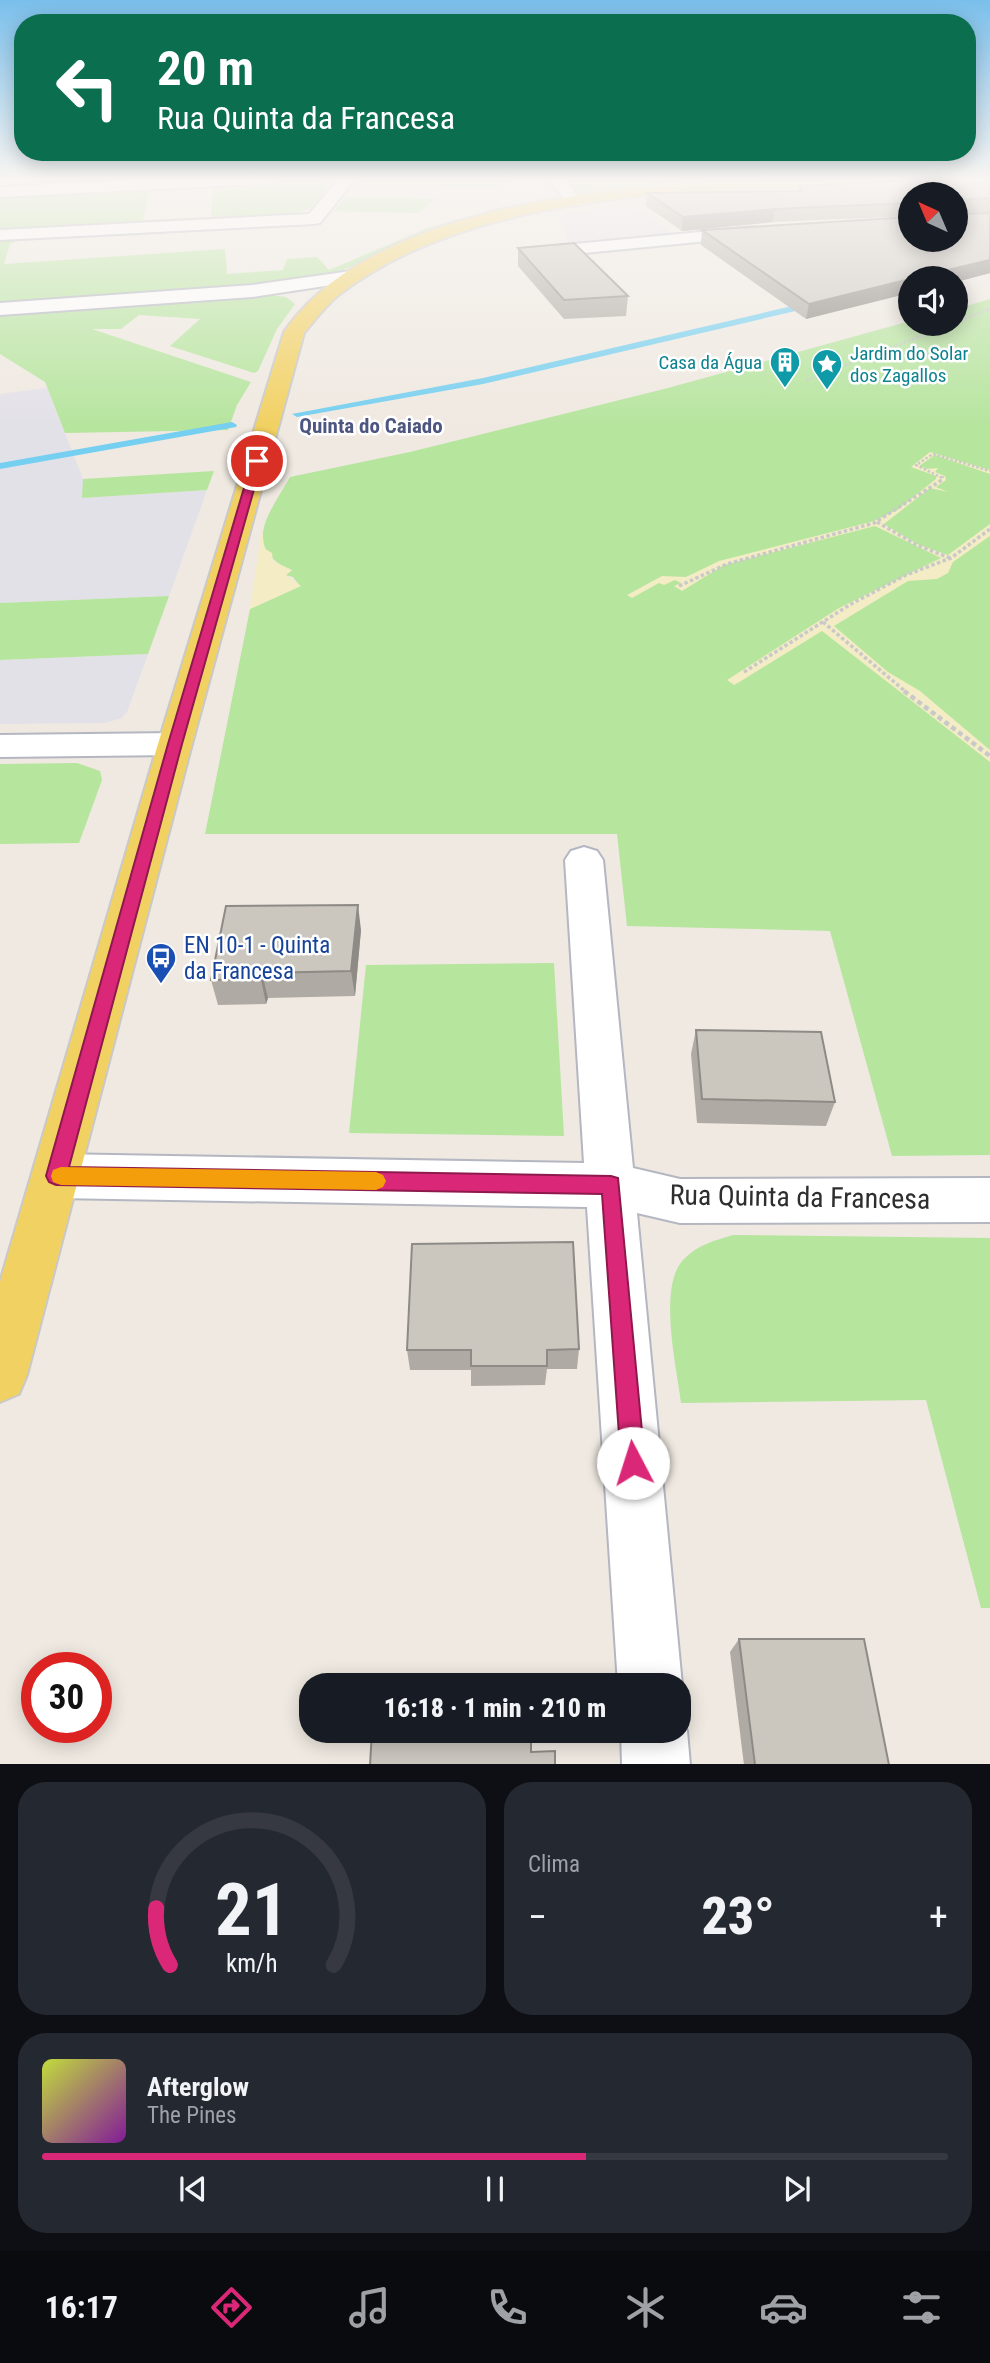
<!DOCTYPE html>
<html lang="pt">
<meta charset="utf-8">
<style>
body{margin:0;font-family:"Roboto Condensed",sans-serif;background:#242831;color:#f1f3f6;height:100vh;display:flex;flex-direction:column;font-size:26px;white-space:nowrap}
*{box-sizing:border-box;margin:0}
p{font-size:23px;color:#9ea1a6}
.icon{flex:none;width:38px;height:38px;fill:none;stroke:currentColor;stroke-width:2;stroke-linecap:round;stroke-linejoin:round}
.map{position:relative;height:1764px;overflow:hidden}
.sheet{display:flex;flex-direction:column;gap:18px;padding:18px;background:#0d0f14;flex:1}
.sheet>*{flex:none}
.top-card{position:absolute;left:14px;top:14px;width:962px;height:147px;border-radius:28px;box-shadow:0 4px 18px #0003;background:#0b6e4f;color:#fff;overflow:hidden}
.needle{width:46px;rotate:316deg}
.fabs{position:absolute;left:898px;top:182px;display:grid;gap:14px}
.fabs a{display:grid;place-items:center;width:70px;height:70px;border-radius:50%;background:#171b24;box-shadow:0 4px 18px #0003;font-size:35px}
.speed{position:absolute;left:21px;top:1652px;display:flex;gap:14px;font-size:35px;font-weight:700;text-align:center}
.speed>*{display:grid;place-content:center;width:91px;height:91px;border-radius:50%;background:#171b24;box-shadow:0 4px 18px #0003;line-height:1}
.speed .limit{border:10px solid #d22;background:#fff;color:#111}
.pin{position:absolute;display:grid;place-items:center;width:60px;height:60px;color:#fff;margin:-30px;border:4px solid #fff;border-radius:50%;box-shadow:0 2px 7px #0007}
.me{position:absolute;width:77px;margin:-38px;rotate:355deg;stroke-linejoin:round;filter:drop-shadow(0 0 5px #0008)}
.turn{display:flex;align-items:center;gap:24px;height:147px;padding:0 28px;font-size:32px}
.turn .icon{width:91px;height:91px;stroke-width:2.5}
.turn b{display:block;font-size:49px;line-height:60px}
.big{font-size:52px;font-weight:800;line-height:1.1}
.sheet .card{flex:1;display:flex;flex-direction:column;justify-content:center;gap:10px;min-width:0;padding:0 24px;border-radius:28px;background:#242831}
.sheet .dial{align-items:center;gap:0}
.dial svg{height:182px;overflow:visible;fill:none;stroke:#363941;stroke-width:7;stroke-linecap:round;text-anchor:middle}
.dial text{fill:#f1f3f6;stroke:none}
.song{display:flex;align-items:center;gap:21px}
.cover{width:84px;height:84px;border-radius:10px;background:linear-gradient(135deg,hsl(70 70% 55%),hsl(290 70% 35%))}
.played{height:7px;border-radius:4px;background:linear-gradient(90deg,#db2777 60%,#363941 60%)}
.keys{display:flex;justify-content:space-around;direction:ltr}
.heat{display:flex;justify-content:space-between;align-items:center;font-size:38px;direction:ltr}
.sheet .tiles{flex:1;display:grid;gap:18px;grid-template-columns:1fr 1fr}
.card:last-child{grid-column:span 2}
.trip{position:absolute;left:299px;top:1673px;width:392px;height:70px;border-radius:28px;background:#171b24;box-shadow:0 4px 18px #0003;font-weight:800;line-height:70px;text-align:center}
.dock{display:flex;height:112px;justify-content:space-around;align-items:center;background:#090b0e;color:#9ea1a6}
.dock .icon{width:49px;height:49px}
.dock .on{color:#db2777}
.dock b{font-size:32px;color:#f1f3f6}
.map>svg:first-child{display:block}
</style>
<div class="map">
<svg width="990" height="1765" viewBox="0 0 990 1765">
<rect width="100%" height="100%" fill="#efe9e1"/>
<g fill="#e3e1e8">
<path d="M605,207l33,2 35,25 -104,10 -10,-29z"/>
<path d="M47,388l36,91v19l124,-8 -38,106 -169,7v-209z"/>
<path d="M148,654l-21,58 -5,6 -17,5 -105,1v-64z"/>
</g>
<g fill="#b6e59e">
<path d="M25,178h191l-196,9z"/>
<path d="M360,178h165l-34,9 -136,-2z"/>
<path d="M564,178h250l-214,15 -27,-4z"/>
<path d="M317,179l7,1 2,9 -7,13 -8,6 -22,7 -289,16v-36l150,-8 -7,33 68,-3 2,-34z"/>
<path d="M346,197l90,2 -19,14 -83,-2z"/>
<path d="M549,199l-117,31 -100,45 -18,5 -314,26v-65l21,-2 -11,5 -6,20 221,-15 2,25 56,-4 4,-11 30,-2 12,13 99,-42 74,-21z"/>
<path d="M263,294l23,3 9,7 -18,25 -19,42 -4,2 -84,-27 30,-27 -61,-4 -18,14h-29l159,53 -14,23 -9,25 -163,3 -20,-51 -45,-28v-40z"/>
<path d="M990,299v856l-98,1 -62,-225 -203,-5 -10,-92h-412l45,-225 50,-23 -7,-9 -8,-2 6,-4c-51,-26 -21,-58 -1,-94l120,-25 258,-64 242,-67 46,3v-15z"/>
<path d="M214,471l-7,19 -125,8 1,-19z"/>
<path d="M169,596l-21,58 -148,6v-57z"/>
<path d="M77,763l23,8 2,9 -23,63 -79,1v-80z"/>
<path d="M554,963l10,173 -215,-3 17,-168z"/>
<path d="M733,1235l257,3v370h-9l-55,-208 -245,3c-4,-35 -24,-117 3,-144 13,-14 32,-19 49,-24z"/>
</g>
<g fill="#f3ecc5">
<path d="M930,452l60,18v4l-55,-19 -16,11 8,3 11,-1 -3,4 10,4 1,4 -10,7 12,5 -18,-4 -46,36 33,20 31,11 42,-31v12l-37,26 -5,11 -11,6 -29,2 -74,45 54,46 32,19 70,59v12l-168,-131 -81,50 -7,4 -7,-5 112,-72 102,-50 -66,-32 -151,39 -42,26 -8,-5 7,-3 -6,-3 -11,5 -5,-2 -27,15 -5,-3 35,-19 24,1 33,-16 155,-40 23,-11 39,-31v-3l-25,-9z"/>
<path d="M262,528l2,20 8,5 1,8 19,9 -6,5 15,11 -51,23z"/>
</g>
<g fill="none" stroke-linecap="round" stroke-linejoin="round">
<g fill="#75cff0" fill-rule="evenodd">
<path d="M814,301l3,5 -334,78 -186,33 -5,-3 191,-36z"/>
<path d="M232,422l5,3 -1,2 -236,42v-6z"/>
</g>
<g stroke="#b4b7c1" stroke-width="4">
<g id="minor">
<path d="M178,178h104l-8,5 -274,14v-10z"/>
<path d="M340,178h16l-36,45 -6,1 -314,16v-10l309,-16z"/>
<path d="M548,178h16l18,24 -2,3h-12z"/>
<path d="M753,227l6,1 3,4 -3,4 -185,18 -9,-5 9,-5z"/>
<path d="M351,271l7,2 2,4 -2,4 -106,16 -252,18v-12l252,-18z"/>
<path d="M175,733l12,3 5,8 -5,8 -12,3 -175,2v-22z"/>
<path d="M584,847l13,4 6,9 30,308 47,11 310,-1v44l-310,1 -43,-10 45,472 -3,8v-8h-61l-31,-478 -531,-9 -17,-7 -7,-15 7,-15 17,-7 528,9 -19,-303 6,-9z"/>
<path d="M679,1711l8,20 3,34h-68l-1,-34h58z"/>
</g>
</g>
<g stroke="#c9c9c9" stroke-width="4">
<path id="major" d="M786,178h129l-8,5c-174,7 -423,0 -567,111 -14,11 -25,26 -36,39l-112,411 -165,631 -8,19 -19,8v-120l158,-538 126,-412c92,-134 353,-148 502,-154z"/>
</g>
<path stroke="#c9c9c9" stroke-width="2" stroke-dasharray="2.5 2" stroke-linecap="butt" d="M987,310l3,-1"/>
<g stroke="#c9c9c9" stroke-width="2.5" stroke-dasharray="2.5 2" stroke-linecap="butt">
<path d="M956,322l34,-13"/>
<path d="M807,380l145,-56"/>
<path d="M942,478l-26,-13 17,-11 57,17"/>
</g>
<g stroke="#c9c9c9" stroke-width="3.5" stroke-dasharray="3.5 2.5" stroke-linecap="butt">
<path d="M877,522l40,23 33,13"/>
<path d="M679,586l48,-22 147,-41 68,-43v-4"/>
<path d="M823,622l83,70"/>
<path d="M744,672l107,-68 55,-29 45,-17 39,-29"/>
</g>
<path stroke="#c9c9c9" stroke-width="4.5" stroke-dasharray="5 3.5" stroke-linecap="butt" d="M904,691l86,65"/>
<use href="#minor" fill="#fff" fill-rule="evenodd"/>
<use href="#major" fill="#f2d163" fill-rule="evenodd"/>
</g>
<g fill="#afaba4">
<path d="M990,178v34l-32,1 32,60 -34,9v-4l-150,41 -105,-74 1,-15 254,10 -46,-46v22l-137,6 -91,9 -36,-25 1,-13 150,-2 1,-5z"/>
<path d="M518,248l110,48 -2,20 -62,3 -46,-53z"/>
<path d="M361,930l-6,66 -87,2 -2,6 -48,1 -7,-25z"/>
<path d="M696,1030l139,72 -9,24 -129,-3 -6,-69z"/>
<path d="M579,1349l-2,20h-30l-2,16 -74,1v-16h-61l-3,-20z"/>
<path d="M739,1639l150,126h-145l-14,-113z"/>
</g>
<g fill="#8e8b86">
<path d="M775,209l-2,13 -91,9 1,-14z"/>
<path d="M990,260v13l-34,9v-4h-42z"/>
<path d="M910,279v14l-104,26 3,-15z"/>
<path d="M358,905l3,25 -6,66 -4,-25z"/>
<path d="M262,973l6,25 -2,6 -5,-25z"/>
</g>
<g fill="#cbc7bf" stroke="#8e8b86" stroke-width="2">
<path d="M990,178v20l-31,2 -1,14 32,-1v47l-76,18h-4v1l-101,25 -107,-74 208,-13v23h46v-46h-46v9l-135,6 -92,8 -36,-24 155,-2 -4,-5z"/>
<path d="M574,243l54,53 -64,4 -46,-52z"/>
<path d="M358,905l-7,66 -89,2 -1,6 -50,1 15,-74z"/>
<path d="M696,1030l125,2 14,70 -133,-3z"/>
<path d="M573,1242l6,107 -32,1v16h-76v-16h-64l5,-106z"/>
<path d="M739,1639h125l25,126h-134z"/>
<path d="M372,1731h159v21l24,-1v14h-185z"/>
</g>
<linearGradient id="sky" x2="0" y2="1"><stop stop-color="#7abfeb"/><stop offset="0.42" stop-color="#f8f5f2"/><stop offset="1" stop-color="#f8f5f2" stop-opacity="0"/></linearGradient>
<rect width="990" height="425" fill="url(#sky)"/>
<path fill="#db2777" stroke="#8e194d" stroke-width="2" d="M257,458l5,3 -80,283 -113,423 542,9 7,2 27,285 -4,8 -8,4 -9,-4 -3,-8 -19,-269 -546,-9 -7,-3 -3,-6 122,-432 84,-283z"/>
<path fill="#f59e0b" d="M61,1167l315,5 7,3 3,6 -3,6 -7,3 -315,-5 -8,-3 -2,-6 2,-6z"/>
<defs>
<g id="building-pin" transform="scale(1.575)"><path d="M0 17L-7.5 6A9.5 9.5 0 1 1 7.5 6Z" fill="#0f9aa8" stroke="#fff"/><path d="M-4-6H4V6H1V3H-1V6H-4ZM-2.5-4.3h1.7v1.8h-1.7ZM.8-4.3h1.7v1.8H.8ZM-2.5-1h1.7V.8h-1.7ZM.8-1h1.7V.8H.8Z" fill="#fff"/></g>
<g id="sight-pin" transform="scale(1.575)"><path d="M0 17L-7.5 6A9.5 9.5 0 1 1 7.5 6Z" fill="#0f9aa8" stroke="#fff"/><path d="M0-6L1.8-2.2L6-1.7L2.9 1.2L3.7 5.4L0 3.3L-3.7 5.4L-2.9 1.2L-6-1.7L-1.8-2.2Z" fill="#fff"/></g>
<g id="bus-pin" transform="scale(1.575)"><path d="M0 17L-7.5 6A9.5 9.5 0 1 1 7.5 6Z" fill="#1a4fb4" stroke="#fff"/><path d="M-5-6H5V4H4V6H2V4H-2V6H-4V4H-5ZM-3.5-4V0h7V-4ZM-3.5 1.2v1.5H-2V1.2ZM2 1.2v1.5H3.5V1.2Z" fill="#fff"/></g>
</defs>
<g fill-rule="evenodd">
<use href="#building-pin" x="785" y="362"/>
<use href="#sight-pin" x="827" y="364"/>
<use href="#bus-pin" x="161" y="958"/>
</g>
<g text-anchor="middle" dominant-baseline="central" stroke-width="5" stroke-linejoin="round" paint-order="stroke">
<g font-size="19" fill="#0d838f" stroke="#fff" text-anchor="start">
<text x="850" y="353">Jardim do Solar<tspan x="850" dy="22">dos Zagallos</tspan></text>
<text x="762" y="362" text-anchor="end">Casa da Água</text>
</g>
<g font-size="21" font-weight="bold" fill="#4d5680" stroke="#fff">
<text x="371" y="426">Quinta do Caiado</text>
</g>
<g font-size="23" fill="#164399" stroke="#fff" text-anchor="start">
<text x="184" y="945">EN 10-1 - Quinta<tspan x="184" dy="26">da Francesa</tspan></text>
</g>
<g font-size="28" fill="#2e2e2e" stroke="#fff">
<text transform="translate(800 1197) rotate(1)">Rua Quinta da Francesa</text>
</g>
</g>
</svg>
<div class="fabs">
<a><svg class="needle" viewBox="-14 -14 28 28"><path d="M0-13l5 13h-10z" fill="#e53935"/><path d="M0 13l5-13h-10z" fill="#9ea1a6"/></svg></a>
<a><svg class="icon" aria-label="sound" viewBox="0 0 24 24"><path d="M4 9h4l5-4v14l-5-4H4zM17 9q2 3 0 6"/></svg></a>
</div>
<div class="speed"><div class="limit">30</div></div>
<div class="pin" style="left:257px;top:461px;background:#d93025"><svg class="icon" aria-label="arrive" viewBox="0 0 24 24"><path d="M6 21V4h12l-3 4 3 4H6"/></svg></div>
<svg class="me" style="left:633px;top:1463px" viewBox="-20 -20 40 40"><circle r="19" fill="#fff"/><path d="M0-13L10 11 0 6-10 11z" fill="#db2777"/></svg>
<div class="trip">16:18 · 1 min · 210 m</div>
<div class="top-card">
<div class="turn"><svg class="icon" aria-label="left" viewBox="0 0 24 24"><path d="M17 20v-9H6M10 6l-5 5 5 5"/></svg><div><b>20 m</b>Rua Quinta da Francesa</div></div>
</div>
</div>
<section class="sheet">
<div class="tiles">
<div class="card dial"><svg viewBox="0 0 100 80">
<path d="M14 69A42 42 0 1 1 86 69"/>
<path d="M14 69A42 42 0 0 1 8 44" stroke="#db2777"/>
<text x="50" y="56" font-size="32" font-weight="700">21</text>
<text x="50" y="72" font-size="11">km/h</text>
</svg></div>
<div class="card"><p>Clima</p>
<div class="heat"><a>−</a><b class="big">23°</b><a>+</a></div>
</div>
<div class="card">
<div class="song"><i class="cover"></i><div><b>Afterglow</b><p>The Pines</p></div></div>
<div class="played"></div>
<div class="keys"><svg class="icon" aria-label="previous" viewBox="0 0 24 24"><path d="M18 5L8 12l10 7zM5 5v14"/></svg><svg class="icon" aria-label="pause" viewBox="0 0 24 24"><path d="M8 5v14M16 5v14"/></svg><svg class="icon" aria-label="next" viewBox="0 0 24 24"><path d="M6 5l10 7-10 7zM19 5v14"/></svg></div>
</div>
</div>
</section>
<nav class="dock">
<b>16:17</b>
<svg class="icon on" aria-label="directions" viewBox="0 0 24 24"><path d="M12 3l9 9-9 9-9-9zM9 14v-3h6M13 9l2 2-2 2"/></svg>
<svg class="icon" aria-label="music" viewBox="0 0 24 24"><path d="M9 18V5l10-2v13"/><circle cx="6" cy="18" r="3"/><circle cx="16" cy="16" r="3"/></svg>
<svg class="icon" aria-label="phone" viewBox="0 0 24 24"><path d="M5 4h4l2 5-3 2q2 4 5 5l2-3 5 2v4C11 20 4 13 5 4z"/></svg>
<svg class="icon" aria-label="climate" viewBox="0 0 24 24"><path d="M12 3v18M4 7l16 10M4 17L20 7"/></svg>
<svg class="icon" aria-label="car" viewBox="0 0 24 24"><path d="M5 17H2v-5l4-1 3-4h7l3 4 3 1v5h-3M9 17h6M6 11h13"/><circle cx="7" cy="17" r="2"/><circle cx="17" cy="17" r="2"/></svg>
<svg class="icon" aria-label="filters" viewBox="0 0 24 24"><path d="M4 7h16M4 17h16"/><circle cx="9" cy="7" r="2"/><circle cx="15" cy="17" r="2"/></svg>
</nav>
